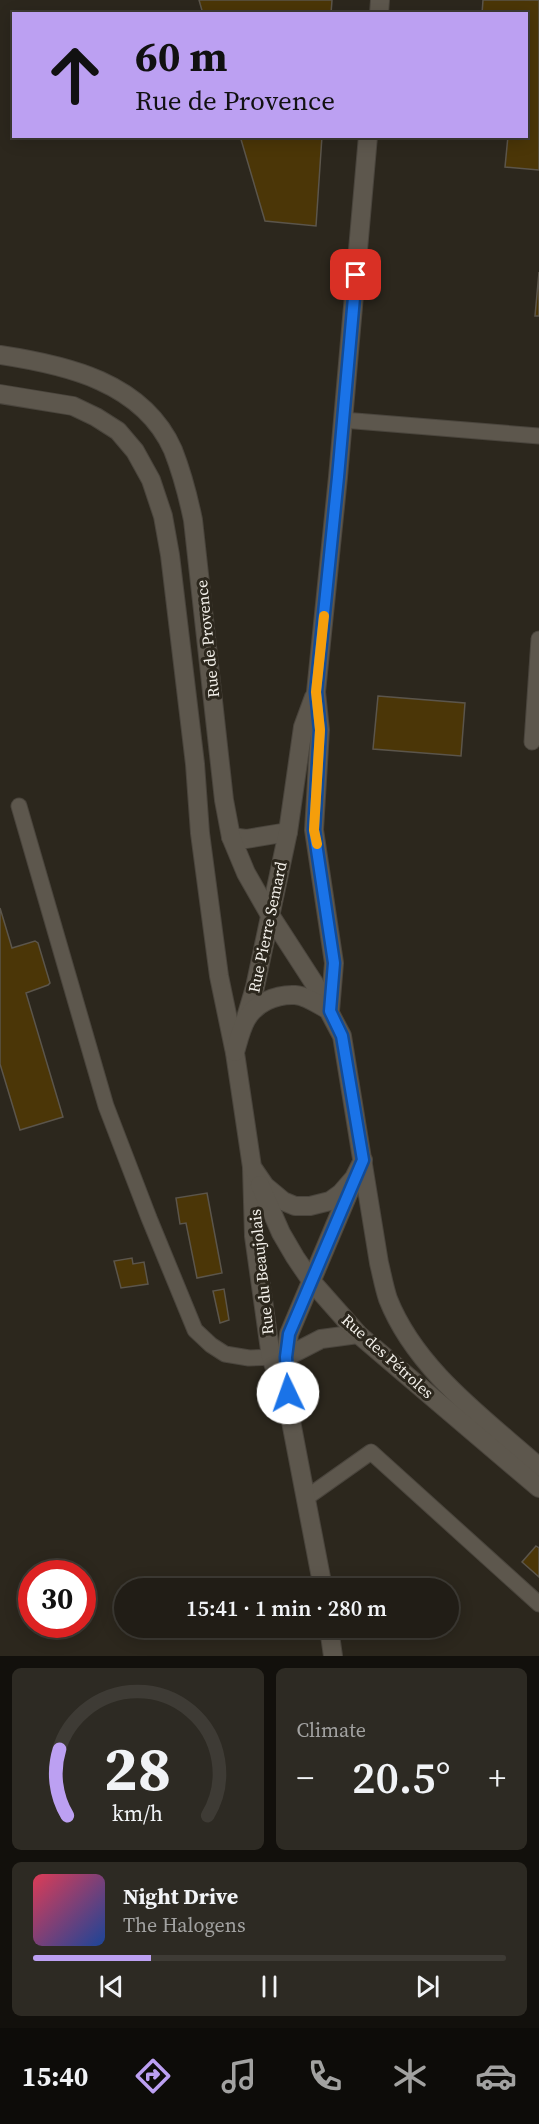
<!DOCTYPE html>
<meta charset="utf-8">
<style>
body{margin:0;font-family:"Source Serif 4",serif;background:#2d2a23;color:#f1f3f6;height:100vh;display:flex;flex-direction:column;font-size:22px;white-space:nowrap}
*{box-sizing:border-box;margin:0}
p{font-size:20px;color:#a2a2a1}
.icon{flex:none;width:33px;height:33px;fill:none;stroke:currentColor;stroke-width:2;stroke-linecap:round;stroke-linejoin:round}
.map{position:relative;height:1656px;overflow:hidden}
.side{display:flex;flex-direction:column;gap:12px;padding:12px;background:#12100c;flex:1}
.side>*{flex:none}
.top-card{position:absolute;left:12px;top:12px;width:516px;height:126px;border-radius:0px;box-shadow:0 3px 15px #0003,0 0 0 2px #3e3b35;background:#bca0f2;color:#111;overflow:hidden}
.speed{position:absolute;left:18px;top:1560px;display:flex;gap:12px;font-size:30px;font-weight:700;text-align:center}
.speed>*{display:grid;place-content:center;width:78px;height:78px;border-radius:50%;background:#211d16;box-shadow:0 3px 15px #0003,0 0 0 2px #3e3b35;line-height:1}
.speed .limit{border:9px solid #d22;background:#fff;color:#111}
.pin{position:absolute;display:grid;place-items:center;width:51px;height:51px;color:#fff;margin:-26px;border-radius:12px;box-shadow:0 3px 9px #0006}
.me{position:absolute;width:66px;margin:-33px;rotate:357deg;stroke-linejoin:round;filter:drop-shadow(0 0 4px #0008)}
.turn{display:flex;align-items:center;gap:21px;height:126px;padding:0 24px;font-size:27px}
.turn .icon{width:78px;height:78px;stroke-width:2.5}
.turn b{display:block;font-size:42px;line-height:51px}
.big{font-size:45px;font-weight:600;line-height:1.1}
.side .card{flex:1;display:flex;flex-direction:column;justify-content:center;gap:9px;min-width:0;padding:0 21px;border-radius:9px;background:#2d2a23}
.side .dial{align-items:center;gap:0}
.dial svg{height:156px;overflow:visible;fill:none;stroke:#3e3b35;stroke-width:7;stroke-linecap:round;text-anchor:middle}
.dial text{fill:#f1f3f6;stroke:none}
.song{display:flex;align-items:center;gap:18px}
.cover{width:72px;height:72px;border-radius:9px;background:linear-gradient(135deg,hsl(350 70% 55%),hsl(220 70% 35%))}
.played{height:6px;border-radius:3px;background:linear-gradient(90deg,#bca0f2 25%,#3e3b35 25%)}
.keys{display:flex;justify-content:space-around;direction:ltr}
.heat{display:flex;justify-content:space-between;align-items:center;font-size:33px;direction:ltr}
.side .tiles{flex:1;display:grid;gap:12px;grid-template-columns:1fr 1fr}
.card:last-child{grid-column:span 2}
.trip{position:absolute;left:114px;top:1578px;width:345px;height:60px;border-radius:30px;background:#211d16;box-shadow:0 3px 15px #0003,0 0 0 2px #3e3b35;font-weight:600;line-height:60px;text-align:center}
.tab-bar{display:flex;height:96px;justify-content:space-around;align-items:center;background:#0d0c09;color:#a2a2a1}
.tab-bar .icon{width:42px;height:42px}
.tab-bar .on{color:#bca0f2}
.tab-bar b{font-size:27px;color:#f1f3f6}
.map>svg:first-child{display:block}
</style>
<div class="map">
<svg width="539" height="1656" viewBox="0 0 539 1656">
<rect width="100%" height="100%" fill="#2c271d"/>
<g fill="#4b3607" stroke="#5b554b" stroke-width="1.5">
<path d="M199,0h133l-1,14h-128z"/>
<path d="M483,0h56v170l-34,-3 3,-31h18v-122h-44z"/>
<path d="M240,136h82l-6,90 -51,-5z"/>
<path d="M539,272v44h-4z"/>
<path d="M378,696l87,7 -4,53 -88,-7z"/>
<path d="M0,908l12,40 23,-7 3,2 12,40 -2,2 -22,8 37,124 -43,13 -20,-66z"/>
<path d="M207,1193l15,80 -25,5 -11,-55 -6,1 -4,-26z"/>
<path d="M132,1258l1,6 11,-2 4,22 -27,4 -7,-27z"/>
<path d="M224,1289l5,31 -9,3 -7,-32z"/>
<path d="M536,1546l3,2v29l-17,-15z"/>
</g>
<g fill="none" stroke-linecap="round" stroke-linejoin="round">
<g stroke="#4a453d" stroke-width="17">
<g id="lane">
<path d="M343,420l196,16"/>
<path d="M532,742l7,-103"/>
<path d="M19,806l87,300 43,112 46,112 16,15 14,9 24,4 31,-1"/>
<path d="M306,1498l65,-46 168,152"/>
</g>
</g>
<g stroke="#4a453d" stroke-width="20">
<g id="street">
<path d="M379,14l1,-14"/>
<path d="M231,837l15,2 42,-7"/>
<path d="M330,1011l4,-48 -20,-133 6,-100 -4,-38 22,-215 30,-341"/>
<path d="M245,1021l10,-34 33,-155 15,-105 11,-30"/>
<path d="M252,1168l2,68 17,121 11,32"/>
<path d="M286,1357l35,-18 37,-5"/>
<path d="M323,1588l-34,-177 -3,-54 3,-23 65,-154"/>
<path d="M329,1628l4,28"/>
</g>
</g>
<g stroke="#4a453d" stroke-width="20">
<g id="secondary">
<path d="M0,355c66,10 143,27 173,95 9,23 15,46 20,70l31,280 7,37 15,36 24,42 44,68 28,53 37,227c3,12 5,24 9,36 28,71 96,119 151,168"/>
<path d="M0,394l73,12 23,11 22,14 17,20 16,29 12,36 7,39 25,209 5,69 19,143 16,77 17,114 13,19 18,15 12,5h15l20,-5 11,-8 13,-15 9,-18"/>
<path d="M235,1052c3,-10 6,-23 11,-32 9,-17 30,-26 49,-25 12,1 24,10 35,16"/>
<path d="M260,1185l21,48 14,24 17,25 46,52 181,154"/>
</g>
</g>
<use href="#lane" stroke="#5d574d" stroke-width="15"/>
<use href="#street" stroke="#5d574d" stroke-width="18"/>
<use href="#secondary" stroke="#5d574d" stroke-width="18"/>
</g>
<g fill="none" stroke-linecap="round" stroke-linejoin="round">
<g stroke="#114b97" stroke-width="15">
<path id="route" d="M288,1393l-2,-36 3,-23 74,-174 -21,-124 -12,-25 4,-48 -20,-133 6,-100 -4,-38 22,-215 18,-202"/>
</g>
<use href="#route" stroke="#1a73e8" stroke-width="10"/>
<path stroke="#f59e0b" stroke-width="10" d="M317,844l-3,-14 6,-100 -4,-38 8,-76"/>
</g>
<g text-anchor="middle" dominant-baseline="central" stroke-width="6" stroke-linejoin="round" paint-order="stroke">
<g font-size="16" fill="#f3f0ea" stroke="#2c271d">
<text transform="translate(207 639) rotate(-96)">Rue de Provence</text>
<text transform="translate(267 927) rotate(-78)">Rue Pierre Semard</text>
<text transform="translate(261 1272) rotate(-96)">Rue du Beaujolais</text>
<text transform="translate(388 1356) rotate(42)">Rue des Pétroles</text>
</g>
</g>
</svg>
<div class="speed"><div class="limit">30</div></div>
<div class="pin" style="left:356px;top:275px;background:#d93025"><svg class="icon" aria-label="arrive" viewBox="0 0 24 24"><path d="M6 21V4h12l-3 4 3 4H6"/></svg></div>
<svg class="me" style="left:288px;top:1393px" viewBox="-20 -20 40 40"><circle r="19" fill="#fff"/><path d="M0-13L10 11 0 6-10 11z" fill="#1a73e8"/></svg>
<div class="trip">15:41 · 1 min · 280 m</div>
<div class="top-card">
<div class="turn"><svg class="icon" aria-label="ahead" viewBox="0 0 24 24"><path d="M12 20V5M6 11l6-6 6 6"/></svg><div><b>60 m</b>Rue de Provence</div></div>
</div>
</div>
<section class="side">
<div class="tiles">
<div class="card dial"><svg viewBox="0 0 100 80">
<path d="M14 69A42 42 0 1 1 86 69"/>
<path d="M14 69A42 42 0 0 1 10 35" stroke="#bca0f2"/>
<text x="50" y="56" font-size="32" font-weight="700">28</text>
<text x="50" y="72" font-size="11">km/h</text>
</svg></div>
<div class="card"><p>Climate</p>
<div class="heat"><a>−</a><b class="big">20.5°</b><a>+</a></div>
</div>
<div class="card">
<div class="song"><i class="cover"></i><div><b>Night Drive</b><p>The Halogens</p></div></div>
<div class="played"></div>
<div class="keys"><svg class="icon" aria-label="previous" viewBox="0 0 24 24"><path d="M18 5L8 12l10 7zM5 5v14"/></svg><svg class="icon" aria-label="pause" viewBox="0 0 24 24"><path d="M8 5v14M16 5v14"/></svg><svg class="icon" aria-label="next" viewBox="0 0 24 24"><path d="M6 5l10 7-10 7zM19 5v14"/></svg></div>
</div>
</div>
</section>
<nav class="tab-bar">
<b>15:40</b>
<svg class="icon on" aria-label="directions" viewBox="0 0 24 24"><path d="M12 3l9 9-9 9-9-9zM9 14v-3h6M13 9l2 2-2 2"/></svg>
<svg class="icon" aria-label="music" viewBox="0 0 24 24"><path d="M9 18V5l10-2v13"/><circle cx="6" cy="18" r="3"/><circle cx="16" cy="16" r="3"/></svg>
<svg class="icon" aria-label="phone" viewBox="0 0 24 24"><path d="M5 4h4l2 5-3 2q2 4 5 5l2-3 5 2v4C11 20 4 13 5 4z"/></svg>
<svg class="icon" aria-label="climate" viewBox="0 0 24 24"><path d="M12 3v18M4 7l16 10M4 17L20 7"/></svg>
<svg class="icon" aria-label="car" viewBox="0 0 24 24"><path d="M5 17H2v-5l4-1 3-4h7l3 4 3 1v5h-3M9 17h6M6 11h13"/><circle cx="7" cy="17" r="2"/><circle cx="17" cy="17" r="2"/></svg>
</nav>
